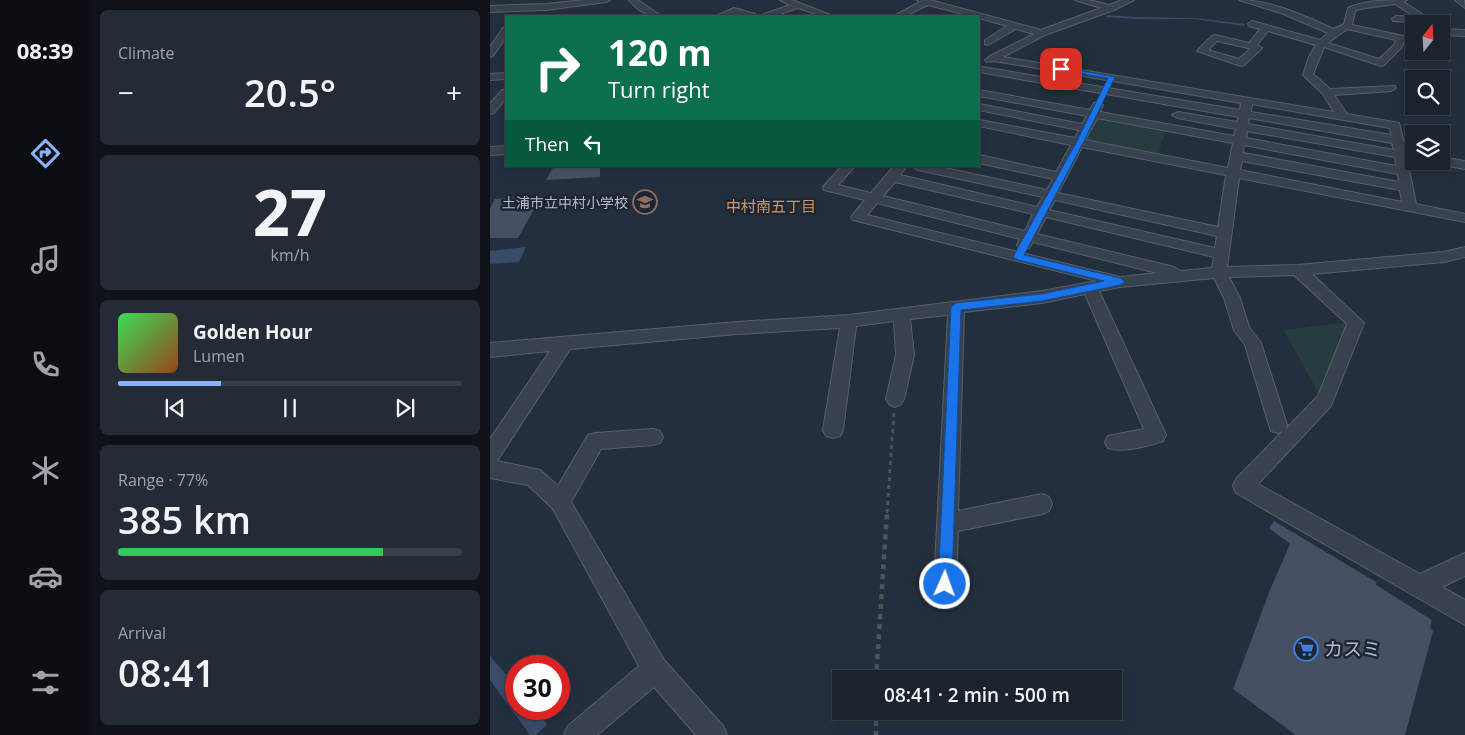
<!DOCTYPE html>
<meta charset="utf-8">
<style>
body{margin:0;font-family:"Open Sans","Noto Sans JP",sans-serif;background:#242b36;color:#f1f3f6;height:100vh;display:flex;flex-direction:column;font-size:19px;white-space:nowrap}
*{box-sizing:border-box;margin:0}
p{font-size:16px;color:#a0a4aa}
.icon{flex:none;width:28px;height:28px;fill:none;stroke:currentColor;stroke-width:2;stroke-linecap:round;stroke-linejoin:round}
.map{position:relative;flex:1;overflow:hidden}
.drawer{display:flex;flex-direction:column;gap:10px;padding:10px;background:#0f1319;width:400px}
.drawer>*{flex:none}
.hud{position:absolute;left:15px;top:15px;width:475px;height:152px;border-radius:0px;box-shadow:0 2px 8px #0003,0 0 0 1px #39404a;background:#0b6e4f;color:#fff;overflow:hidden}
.needle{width:32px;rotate:18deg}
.controls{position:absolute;left:915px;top:15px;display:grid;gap:10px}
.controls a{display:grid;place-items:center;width:45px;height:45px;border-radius:0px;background:#1b232e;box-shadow:0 2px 8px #0003,0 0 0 1px #39404a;font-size:25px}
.speed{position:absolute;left:15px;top:655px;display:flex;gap:10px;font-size:25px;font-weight:700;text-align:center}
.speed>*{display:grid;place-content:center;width:65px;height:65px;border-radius:50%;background:#1b232e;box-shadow:0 2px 8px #0003,0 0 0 1px #39404a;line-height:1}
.speed .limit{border:8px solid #d22;background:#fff;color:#111}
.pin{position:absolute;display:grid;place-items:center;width:42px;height:42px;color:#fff;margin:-21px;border-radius:10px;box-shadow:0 2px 8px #0006}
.me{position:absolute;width:55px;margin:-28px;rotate:2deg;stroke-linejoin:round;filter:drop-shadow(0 0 4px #0008)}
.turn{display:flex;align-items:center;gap:18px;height:105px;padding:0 20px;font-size:22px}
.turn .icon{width:65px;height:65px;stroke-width:2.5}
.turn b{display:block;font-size:35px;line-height:42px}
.then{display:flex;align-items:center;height:48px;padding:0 20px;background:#0003;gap:10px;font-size:19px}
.big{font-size:38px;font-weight:600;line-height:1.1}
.drawer .tile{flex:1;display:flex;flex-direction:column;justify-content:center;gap:8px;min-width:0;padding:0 18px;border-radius:8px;background:#242b36}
.drawer .dial{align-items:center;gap:0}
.dial b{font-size:65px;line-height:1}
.song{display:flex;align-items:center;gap:15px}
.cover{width:60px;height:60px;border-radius:8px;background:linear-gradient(135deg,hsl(130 70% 55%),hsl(20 70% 35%))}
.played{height:5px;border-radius:2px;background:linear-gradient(90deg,#8ab4f8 30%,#39404a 30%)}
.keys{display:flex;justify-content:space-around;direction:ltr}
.heat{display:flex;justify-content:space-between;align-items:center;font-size:28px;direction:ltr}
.charge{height:8px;border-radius:4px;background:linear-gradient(90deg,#34c759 77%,#39404a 0)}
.trip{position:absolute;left:342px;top:670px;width:290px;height:50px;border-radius:0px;background:#1b232e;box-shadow:0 2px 8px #0003,0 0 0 1px #39404a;font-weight:600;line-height:50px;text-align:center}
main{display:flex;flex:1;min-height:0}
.dock{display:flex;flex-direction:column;width:90px;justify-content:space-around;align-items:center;background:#0b0e12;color:#a0a4aa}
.dock .icon{width:35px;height:35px}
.dock .on{color:#8ab4f8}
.dock b{font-size:22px;color:#f1f3f6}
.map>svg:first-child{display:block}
</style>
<main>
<nav class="dock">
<b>08:39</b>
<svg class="icon on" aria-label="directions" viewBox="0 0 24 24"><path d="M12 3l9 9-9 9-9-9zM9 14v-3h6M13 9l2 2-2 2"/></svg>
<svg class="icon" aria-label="music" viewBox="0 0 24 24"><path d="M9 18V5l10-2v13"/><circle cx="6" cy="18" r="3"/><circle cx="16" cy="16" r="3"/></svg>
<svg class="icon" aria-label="phone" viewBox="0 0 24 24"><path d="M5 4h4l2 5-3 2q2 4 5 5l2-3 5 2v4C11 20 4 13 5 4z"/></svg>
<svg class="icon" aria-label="climate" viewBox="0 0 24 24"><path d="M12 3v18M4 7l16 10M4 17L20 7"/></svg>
<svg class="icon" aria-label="car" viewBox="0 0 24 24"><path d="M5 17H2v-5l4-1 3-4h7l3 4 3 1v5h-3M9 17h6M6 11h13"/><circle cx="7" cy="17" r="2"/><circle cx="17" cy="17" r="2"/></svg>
<svg class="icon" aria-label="filters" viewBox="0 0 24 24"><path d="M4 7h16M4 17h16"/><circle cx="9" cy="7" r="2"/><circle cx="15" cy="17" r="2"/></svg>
</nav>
<section class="drawer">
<div class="tile"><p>Climate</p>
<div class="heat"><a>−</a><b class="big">20.5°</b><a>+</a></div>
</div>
<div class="tile dial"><b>27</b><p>km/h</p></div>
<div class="tile">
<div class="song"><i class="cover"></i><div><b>Golden Hour</b><p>Lumen</p></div></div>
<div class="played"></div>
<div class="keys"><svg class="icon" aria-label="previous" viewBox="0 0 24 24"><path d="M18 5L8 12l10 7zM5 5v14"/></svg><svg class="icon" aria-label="pause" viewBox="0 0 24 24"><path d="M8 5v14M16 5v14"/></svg><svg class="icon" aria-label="next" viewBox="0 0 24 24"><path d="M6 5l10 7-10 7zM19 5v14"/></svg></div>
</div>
<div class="tile"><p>Range · 77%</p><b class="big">385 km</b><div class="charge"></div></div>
<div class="tile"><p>Arrival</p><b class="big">08:41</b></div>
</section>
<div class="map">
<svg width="975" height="735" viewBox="0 0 975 735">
<rect width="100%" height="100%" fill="#242f3e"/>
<g fill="#263c3f">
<path d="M605,116l71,12 -9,30 -75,-15z"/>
<path d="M858,322l-28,74 -36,-66z"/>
</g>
<g fill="#394c67">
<path d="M618,15l26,2 61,1 50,6 -1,2 -49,-7h-61l-28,-2z"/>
<path d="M36,247l-7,15 -29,2v-13z"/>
<path d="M0,656l26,30v23h19l12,15 -11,11h-6l-40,-55z"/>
</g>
<g fill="#455162">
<path d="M64,166h46v11l-54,3z"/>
<path d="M52,195l-24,43h-28v-30l5,-9z"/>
<path d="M784,521l102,61v3l56,35 -2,8 3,3 -28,104h-109l-63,-46 37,-99 20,-46 -21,-16z"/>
</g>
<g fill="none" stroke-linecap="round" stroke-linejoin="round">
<g stroke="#565f6c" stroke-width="2">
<g id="minor">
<path d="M95,0h25l-4,2 -60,8 -56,2v-6l56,-2z"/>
<path d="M139,0h9l23,16c-13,1 -24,-6 -32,-16z"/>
<path d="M290,0h12l41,16h-11l-24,-8 -24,8h-11l1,-2 26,-9z"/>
<path d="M427,0h13l111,30 60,-22 -26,-8h14l20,5 13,-5h12l-20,10 -69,25 -42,22 331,55 -11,-18 -20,-19 6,-18 7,-12 -48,-14 -11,14 5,3 -2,2 -16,15 -3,1 -44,-15 15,-15 3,-1 34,8 11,-14 -11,-3 -1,-2 4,-3 68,19 8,-7 -47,-20 -42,-13c33,0 65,16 95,29l10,-5 4,-16c17,-8 40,-8 59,-8l-3,2 24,16 1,2 -4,3 -32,-2 -1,-2 4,-3 19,1 -20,-13 -36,5 -4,2 -3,14 52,11 2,2 -5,10 -17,17 -3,1 -57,-19 -11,27 17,15 65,-3 1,2 -5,3 -57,4 13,19 52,9 7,29 8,1v8l-7,-2 9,45 49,10v8l-226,-44 -12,89 71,-2 146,-13 21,-5v10l-21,5 -132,12 52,49 -33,83 -73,78 162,90 45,-21v23l-23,11 23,13v25l-229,-132 -3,-7 3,-7 47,-48 -5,2 -7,-2 -2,-6 -24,-80 -11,-15 -10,-32 -10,-20 -94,9 -21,4 67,144 -3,6c-15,5 -40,12 -55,7l-3,-6 3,-6 36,-7 -59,-135 -43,9 -78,9 -6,199 84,-17 7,3 3,7 -3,7 -7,3 -84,17 -2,53 -3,8 -8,3 -8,-3 -3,-8 14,-269 -38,4 4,36 -10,44 -3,5 -6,3 -6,-3 -3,-5 10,-44 -2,-34 -38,5 -13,104 -3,6 -7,2 -7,-2 -3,-6 17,-102 -103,6 -167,15 -73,112 43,9 18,16 30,-51 7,-2 58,-4 7,2 3,6 -3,6 -7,2 -52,4 -30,53 93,158 59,66 4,9h-31l-42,-48 -57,48h-33l4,-9 71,-60 -86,-157 -25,-24 -38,-7v-39l60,-88 -60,6v-14l247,-21 112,-7 193,-24 55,-10 -244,-61 -2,-3 14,-17 -41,-10 -1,-3 19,-21h13l-17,19 33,8 23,-27h13l-7,9 137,32 6,-10 -125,-27 -6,-4h24l111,24 6,-11 -74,-16v-8l77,17 15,-27 -92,-19v-6l96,18 4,-8 -100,-20v-6l103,20 5,-8 -108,-20v-6l111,20 4,-7 4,-1 5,3 -3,7 134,24 2,-7 -58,-11 -6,-3 6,-3 59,10 2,-5 -260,-45v-4l3,-1 258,43 1,-7 -246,-42 -8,1 -2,-2 5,-4 44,-22 -18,-5 -28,16 -3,-1v-4l22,-14 -28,-8v-2h-8l-43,-11 -24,11h-10l26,-14zM857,29l49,11 -2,5 -15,14 -51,-16zM727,41l31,7 2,1 -11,10 -31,-9zM762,104l138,24 1,7 -140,-23zM607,118l136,25 -5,25 -143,-28zM759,118l143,25 2,7 -146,-26zM757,131l148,26 1,9 -150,-28zM754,145l154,29 1,8 -156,-29zM592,147l144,28 -8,52 -160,-34zM752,161l158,29 2,12 -162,-32zM405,182l138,32 -8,17 -142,-35zM565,200l162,36 -2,12 -166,-38zM387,203l143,36 -3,6 2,3h10l4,-6 124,31 -37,4 -253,-62zM556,217l168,40 -2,11 -31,3 -7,-4 -137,-33zM804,275l53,49 -29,72 -32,33 1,-4 -26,-82 -12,-16 -9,-29 -11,-21z"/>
<path d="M965,0h9l1,8z"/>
<path d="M244,8l21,6 1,2c-7,0 -13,-1 -20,-2 -6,0 -14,2 -20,2z"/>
<path d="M16,27v10l-13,19 -3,1v-10l13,-19z"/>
<path d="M951,29l24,1v6l-24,-1z"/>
<path d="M16,73v6l-16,1v-6z"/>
<path d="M16,89v9l-12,15 -4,1v-10l12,-14z"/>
<path d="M16,146v8l-16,1v-8z"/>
<path d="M951,157l24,4v8l-28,-5 -2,-3h6z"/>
</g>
</g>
<path stroke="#44595c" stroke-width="3" stroke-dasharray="4 4" stroke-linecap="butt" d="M397,513l7,-101"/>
<g stroke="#44595c" stroke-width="4.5" stroke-dasharray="5 5" stroke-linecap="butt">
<path d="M386,679l11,-167"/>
<path d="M386,711v24"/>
</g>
<use href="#minor" fill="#38414e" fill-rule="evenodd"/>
</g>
<path fill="#1a73e8" stroke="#114b97" d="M571,67l54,10 -32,66 -59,112 96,23 5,4 -5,3 -78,16 -81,9 -9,274 -2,6 -5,2 -5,-2 -2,-6 13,-277 5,-4 86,-9 62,-13 -86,-21 -5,-3 63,-114 32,-65 -50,-8 -1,-1z"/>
<defs>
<g id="school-ring" transform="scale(1.25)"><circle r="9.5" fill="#1d2633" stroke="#8d6e63" stroke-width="1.5"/><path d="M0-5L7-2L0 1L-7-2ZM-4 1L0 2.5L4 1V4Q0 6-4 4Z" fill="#8d6e63"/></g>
<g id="supermarket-ring" transform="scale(1.25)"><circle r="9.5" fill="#1d2633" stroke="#3f7fe0" stroke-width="1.5"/><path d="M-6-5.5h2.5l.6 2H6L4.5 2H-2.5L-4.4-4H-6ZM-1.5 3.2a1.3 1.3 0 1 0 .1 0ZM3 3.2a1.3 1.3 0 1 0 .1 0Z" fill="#3f7fe0"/></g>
</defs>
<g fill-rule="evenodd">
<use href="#school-ring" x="155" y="202"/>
<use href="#supermarket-ring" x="816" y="649"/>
</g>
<g text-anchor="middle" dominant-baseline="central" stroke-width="5" stroke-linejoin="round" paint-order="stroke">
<g font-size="14" fill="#b4bcc9" stroke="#1d2633" text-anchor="end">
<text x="138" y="202">土浦市立中村小学校</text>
</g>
<g font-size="15" fill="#d59563" stroke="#1d2633">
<text x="281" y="206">中村南五丁目</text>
</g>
<g font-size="19" fill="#b4bcc9" stroke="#1d2633" text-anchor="start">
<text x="834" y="649">カスミ</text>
</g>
</g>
</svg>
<div class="controls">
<a><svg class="needle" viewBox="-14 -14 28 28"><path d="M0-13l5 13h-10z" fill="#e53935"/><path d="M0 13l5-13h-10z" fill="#a0a4aa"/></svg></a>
<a><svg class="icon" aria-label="search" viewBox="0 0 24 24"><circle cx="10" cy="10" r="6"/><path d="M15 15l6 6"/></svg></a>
<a><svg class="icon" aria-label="layers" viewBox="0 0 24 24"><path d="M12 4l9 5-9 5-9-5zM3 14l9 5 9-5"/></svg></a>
</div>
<div class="speed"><div class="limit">30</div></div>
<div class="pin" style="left:571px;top:69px;background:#d93025"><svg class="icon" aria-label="arrive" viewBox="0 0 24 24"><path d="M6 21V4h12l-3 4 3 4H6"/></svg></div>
<svg class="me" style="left:455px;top:584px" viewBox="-20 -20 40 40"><circle r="17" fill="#1a73e8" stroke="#fff" stroke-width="3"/><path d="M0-11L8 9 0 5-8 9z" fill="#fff"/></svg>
<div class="trip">08:41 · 2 min · 500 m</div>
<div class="hud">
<div class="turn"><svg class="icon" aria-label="right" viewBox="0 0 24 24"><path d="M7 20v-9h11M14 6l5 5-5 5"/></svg><div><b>120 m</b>Turn right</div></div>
<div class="then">Then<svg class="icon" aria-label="left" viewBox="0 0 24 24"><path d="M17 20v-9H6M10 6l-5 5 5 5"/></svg></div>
</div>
</div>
</main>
